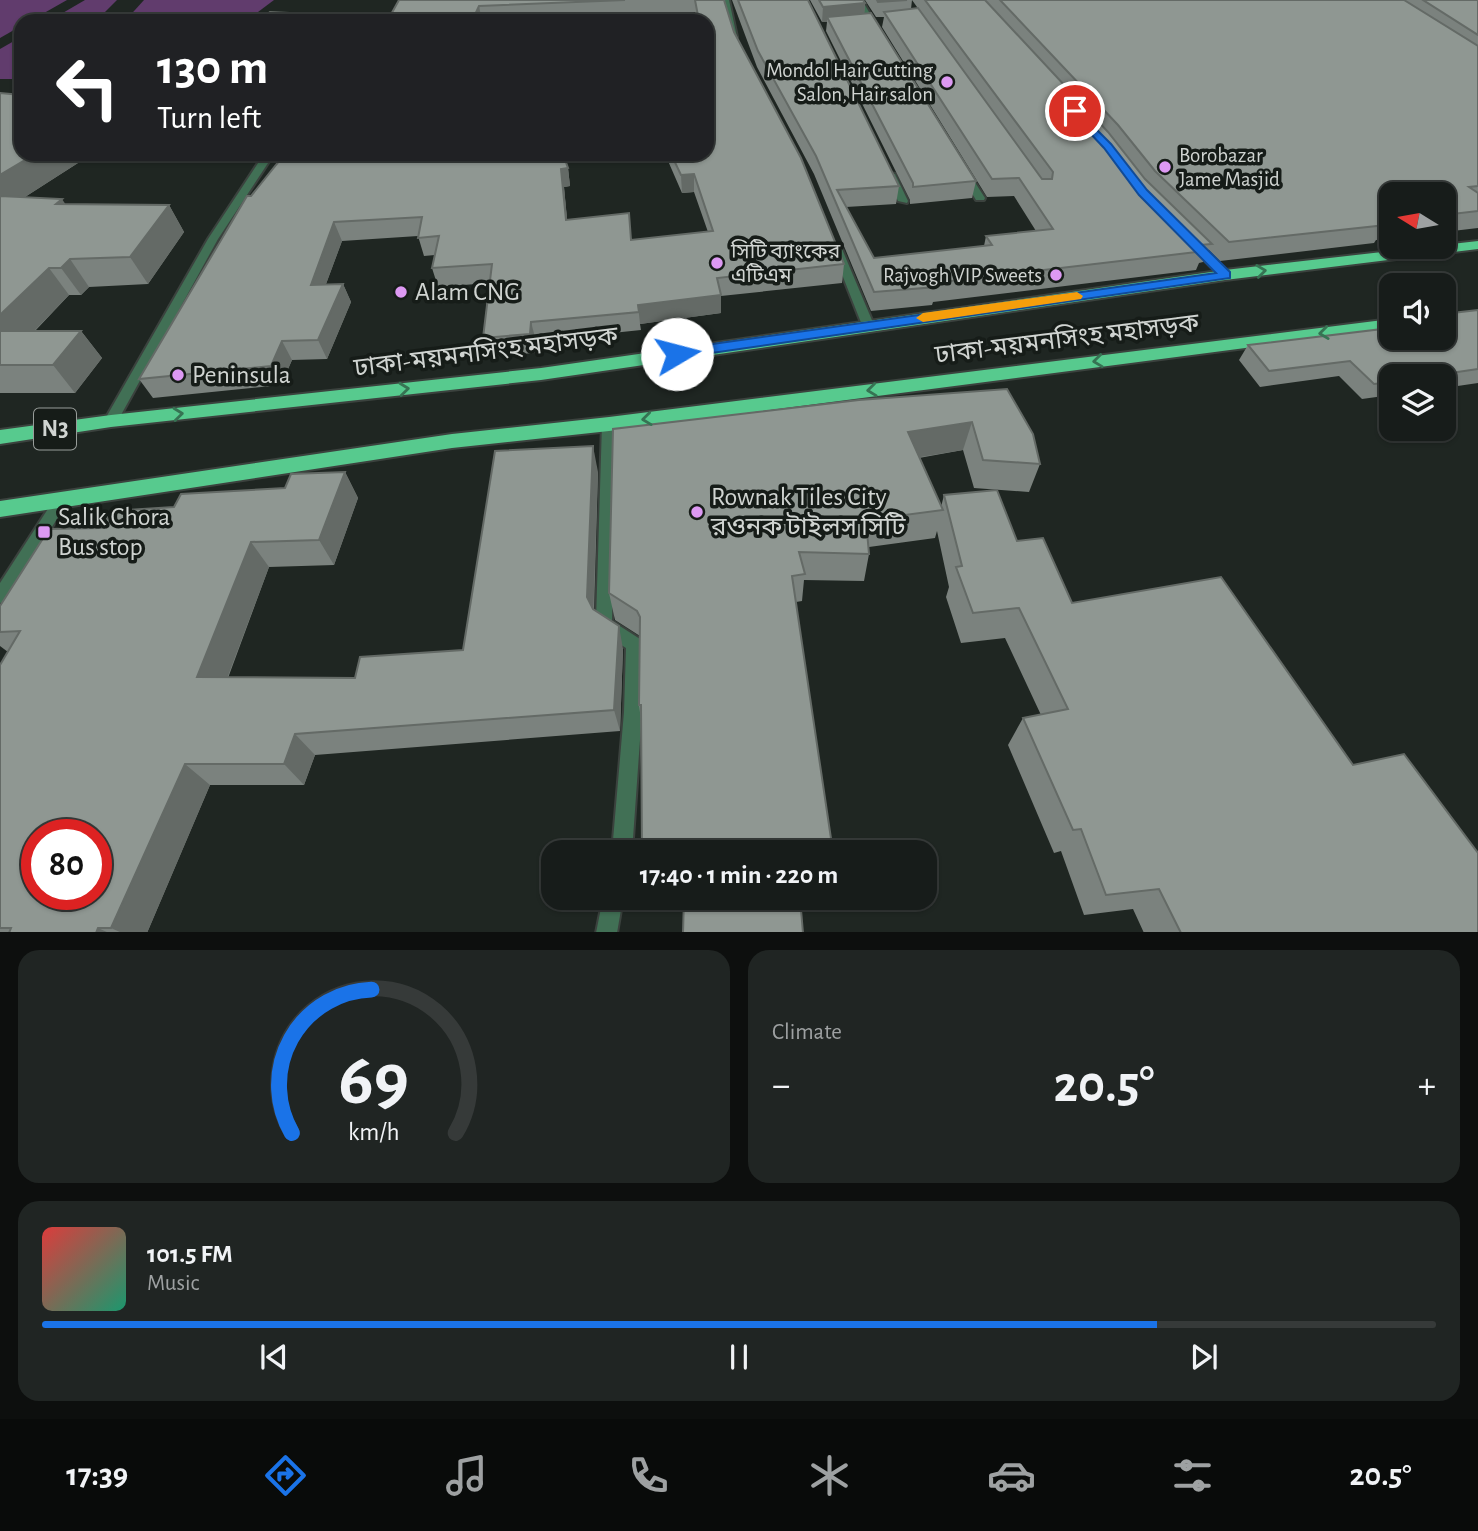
<!DOCTYPE html>
<meta charset="utf-8">
<style>
body{margin:0;font-family:"Alegreya Sans","Noto Sans Bengali",sans-serif;background:#202523;color:#f1f3f6;height:100vh;display:flex;flex-direction:column;font-size:26px;white-space:nowrap}
*{box-sizing:border-box;margin:0}
p{font-size:23px;color:#9ea1a2}
.icon{flex:none;width:38px;height:38px;fill:none;stroke:currentColor;stroke-width:2;stroke-linecap:round;stroke-linejoin:round}
.map{position:relative;height:932px;overflow:hidden}
.details{display:flex;flex-direction:column;gap:18px;padding:18px;background:#0d0f0e;flex:1}
.details>*{flex:none}
.guide{position:absolute;left:14px;top:14px;width:700px;height:147px;border-radius:21px;box-shadow:0 2px 5px #0004,0 0 0 2px #363a39;background:#202124;color:#fff;overflow:hidden}
.needle{width:46px;rotate:281deg}
.controls{position:absolute;left:1379px;top:182px;display:grid;gap:14px}
.controls a{display:grid;place-items:center;width:77px;height:77px;border-radius:14px;background:#171c1a;box-shadow:0 2px 5px #0004,0 0 0 2px #363a39;font-size:35px}
.speed{position:absolute;left:21px;top:819px;display:flex;gap:14px;font-size:35px;font-weight:700;text-align:center}
.speed>*{display:grid;place-content:center;width:91px;height:91px;border-radius:50%;background:#171c1a;box-shadow:0 2px 5px #0004,0 0 0 2px #363a39;line-height:1}
.speed .limit{border:10px solid #d22;background:#fff;color:#111}
.pin{position:absolute;display:grid;place-items:center;width:60px;height:60px;color:#fff;margin:-30px;border:4px solid #fff;border-radius:50%;box-shadow:0 2px 7px #0007}
.me{position:absolute;width:77px;margin:-38px;rotate:82deg;stroke-linejoin:round;filter:drop-shadow(0 0 5px #0008)}
.turn{display:flex;align-items:center;gap:24px;height:147px;padding:0 28px;font-size:32px}
.turn .icon{width:91px;height:91px;stroke-width:2.5}
.turn b{display:block;font-size:49px;line-height:60px}
.big{font-size:52px;font-weight:700;line-height:1.1}
.details .card{flex:1;display:flex;flex-direction:column;justify-content:center;gap:10px;min-width:0;padding:0 24px;border-radius:21px;background:#202523}
.details .dial{align-items:center;gap:0}
.dial svg{height:182px;overflow:visible;fill:none;stroke:#363a39;stroke-width:7;stroke-linecap:round;text-anchor:middle}
.dial text{fill:#f1f3f6;stroke:none}
.song{display:flex;align-items:center;gap:21px}
.cover{width:84px;height:84px;border-radius:10px;background:linear-gradient(135deg,hsl(0 70% 55%),hsl(160 70% 35%))}
.played{height:7px;border-radius:4px;background:linear-gradient(90deg,#1a73e8 80%,#363a39 80%)}
.keys{display:flex;justify-content:space-around;direction:ltr}
.heat{display:flex;justify-content:space-between;align-items:center;font-size:38px;direction:ltr}
.details .tiles{flex:1;display:grid;gap:18px;grid-template-columns:1fr 1fr}
.card:last-child{grid-column:span 2}
.trip{position:absolute;left:541px;top:840px;width:396px;height:70px;border-radius:21px;background:#171c1a;box-shadow:0 2px 5px #0004,0 0 0 2px #363a39;font-weight:700;line-height:70px;text-align:center}
.dock{display:flex;height:112px;justify-content:space-around;align-items:center;background:#090b0a;color:#9ea1a2}
.dock .icon{width:49px;height:49px}
.dock .on{color:#1a73e8}
.dock b{font-size:32px;color:#f1f3f6}
.map>svg:first-child{display:block}
</style>
<div class="map">
<svg width="1478" height="933" viewBox="0 0 1478 933">
<rect width="100%" height="100%" fill="#1f2622"/>
<g fill="#613c6d">
<path d="M0,0h67l-37,21h-9v5l-21,12z"/>
<path d="M85,0h32l-21,21h-47z"/>
<path d="M144,0h130l-28,21h-121z"/>
<path d="M21,37v42h-21v-30z"/>
</g>
<g fill="none" stroke-linecap="round" stroke-linejoin="round">
<g stroke="#3b423e" stroke-width="4">
<g id="minor">
<path d="M723,0h6l8,37 -7,-2z"/>
<path d="M856,0h6l18,31h-6z"/>
<path d="M264,154h10l-56,85 -102,185h-10l-2,-3 104,-182z"/>
<path d="M961,170h6l18,28 -1,2h-8l-17,-28z"/>
<path d="M887,172l8,2 13,27 -1,2 -9,-2 -13,-27z"/>
<path d="M1194,241l4,1 31,31v4h-8l-31,-31v-4z"/>
<path d="M837,246l5,3 32,76 -2,3h-8l-2,-3 -30,-76z"/>
<path d="M609,419l7,5 -4,197 28,18 2,5v68l-10,140h-20l12,-140 2,-64 -26,-17 -4,-10 6,-197z"/>
<path d="M60,496l5,2 2,4 -2,4 -59,95 -6,2v-20l55,-85z"/>
<path d="M603,898h20l-6,35h-21z"/>
</g>
</g>
<g stroke="#3b423e" stroke-width="4">
<g id="trunk">
<path d="M1478,241v8l-253,31 -684,100 -430,47 -111,17v-14l111,-15 430,-47 684,-98z"/>
<path d="M1391,319v10l-782,102 -157,17 -452,69v-16l452,-67 157,-17z"/>
</g>
</g>
<use href="#minor" fill="#417055" fill-rule="evenodd"/>
<use href="#trunk" fill="#57ca8e" fill-rule="evenodd"/>
</g>
<g fill="#7b827e" fill-rule="evenodd">
<path d="M399,0h325l10,32 110,232 -2,19 -121,13v17l-81,11 1,6 -105,11 -1,12 -47,3 -5,-18 6,-55 -51,4 -6,-19 3,-13 -11,1 -6,-20 -76,5 -16,43h17l8,18 -24,57 -35,1 -11,25 -128,13 -14,-19 112,-183 29,-36 3,-6h283v2l-2,1 4,11 2,18 -6,1 3,33 65,20 76,-8 -14,-40 -12,1 -17,-39h42v-133h-10l-2,-9 -213,9 -93,-3z"/>
<path d="M732,0h76l91,186 -3,18 -50,3 28,51 110,-12 2,-10 50,-5 -22,-35 -27,1 -105,-170 2,-10h-8l-11,-17h613v228l-34,4v-38h-53v45l-15,1 -2,3 -154,18 -11,-11 -6,12 -4,1 -3,7 -263,32 -1,3 -61,6 -57,-137 -57,-107zM912,0l15,21 -16,-12z"/>
<path d="M810,0h53l2,3 -1,11 112,167 -4,17 -62,6v-4l-84,-169 1,-9h-5z"/>
<path d="M0,93l21,61h71l-67,43 40,8h104l15,27 -36,52 -59,3 -8,8h-12l-34,36h46l21,27 -27,35h-75z"/>
<path d="M1478,310v73l-34,5v-12h-53v19l-29,4 -23,-23 -79,11 -21,-27 9,-15 143,-7z"/>
<path d="M1007,389l33,75 -11,28 -55,-4 -11,-38 -44,8 22,49 3,-12 73,46 55,62 281,162 125,168h-334l-11,-24 -49,6 -23,-64 -7,2 -46,-108 15,-27 18,-3 -36,-77 -44,5 -15,-46 3,-10 -12,-56 -2,7 -66,9v7l-5,27 -60,-1 -2,21 -6,1 -155,118 -2,-15 1,-69 -25,-16 -6,-27z"/>
<path d="M345,472l13,26 -24,67 -65,2 -41,111h127l108,-28 135,-178 -4,138 29,39 -3,82 -305,24 -11,30h-94l-63,148h-147v-268l8,-13 -8,-6v-40l102,-78 72,-21 111,-19z"/>
<path d="M646,898h36l-35,3z"/>
</g>
<g fill="#646a66">
<path d="M865,3l-1,16 -37,-2v5h-5l1,-15z"/>
<path d="M479,6l3,15h-10z"/>
<path d="M35,154h57l-92,59v-38z"/>
<path d="M568,168l2,18 -6,1 5,51 -3,-18 -5,-51z"/>
<path d="M694,174v18l-12,1 -1,-18z"/>
<path d="M62,199l18,27 -24,-22z"/>
<path d="M169,205l15,27 -36,52 -18,-27z"/>
<path d="M334,222l8,19 -23,62 -8,-18z"/>
<path d="M70,259l19,28 -8,8 -20,-27z"/>
<path d="M49,268l20,27 -61,63 -8,-9v-34z"/>
<path d="M343,284l8,18 -24,57 -9,-19z"/>
<path d="M721,295v18l-81,11 -2,-19z"/>
<path d="M531,322l5,19 -1,12 -5,-19z"/>
<path d="M81,331l21,27 -27,35 -22,-28z"/>
<path d="M282,341l10,19 -11,25 -10,-19z"/>
<path d="M972,422l-9,28 -61,10 6,-28z"/>
<path d="M593,446l5,26 -5,149 -6,-24z"/>
<path d="M345,472l13,26 -24,67 -15,-25z"/>
<path d="M251,542l18,25 -50,133 -22,-23z"/>
<path d="M619,626l4,23 -3,82 -6,-21z"/>
<path d="M295,734l20,21 -11,30 -20,-21z"/>
<path d="M185,764l25,21 -63,148h-25l-11,-5z"/>
<path d="M98,928l11,5h-13z"/>
</g>
<g fill="#8f9792" stroke="#646a66" stroke-width="2" fill-rule="evenodd">
<path d="M399,0h226l-146,6 -7,15h-214l12,-9 119,6z"/>
<path d="M695,0h29l10,32 67,126 43,106 -127,14 4,17 -83,10 1,7 -108,10 -1,12 -47,4 9,-74 -60,4 7,-32 -21,2 4,-21 -88,5 -23,63 32,-1 -25,56 -36,1 -11,25 -132,13 108,-183h4l29,-36 3,-6h280l5,14 -7,1 5,51 63,-7 2,27 82,-9 -19,-57 -13,1 -10,-21h36v-133h-8z"/>
<path d="M738,0h70l91,186 -62,4 37,68 118,-13 -6,-9 67,-7 -34,-51 -27,1 -108,-167 34,-4 124,171h10l1,-7 -128,-172h60l123,132 37,47 67,65 -13,1 6,6 -271,32 2,4 -62,5 -58,-136 -58,-105z"/>
<path d="M819,0h44l2,3 -42,4z"/>
<path d="M877,0h30l-29,2z"/>
<path d="M1000,0h404l74,46v140l-9,1 9,6v18l-34,4v-21h-53v28l-8,1 3,2 -157,17 -74,-71 -37,-46z"/>
<path d="M1423,0h55v35z"/>
<path d="M871,13l105,168 -63,6v-4l-86,-166z"/>
<path d="M0,93l21,2v59h14l-35,21z"/>
<path d="M0,196l62,3 -6,5 113,1 -39,52 -60,2 -9,9h-12l-49,47z"/>
<path d="M1478,310v59l-48,7h-39v6l-17,2 -24,-23 -81,10 -21,-26 143,-17v10h53v-24z"/>
<path d="M0,331h81l-28,34h-53z"/>
<path d="M1007,389l26,45 7,30 -57,-4 -11,-38 -64,10 35,78 -77,10 3,34 -70,-2 6,22 -13,2 41,276h-191l-1,-147h-2l1,-88 -3,-6 -28,-18 4,-164 246,-29z"/>
<path d="M593,446l-6,151 6,12 26,17 -5,84 -319,24 -11,30h-99l-74,164h-13l-2,5h-87l2,-5h-11v-263l20,-34 -20,1v-26l49,-77 53,-1 9,-17 63,-4 7,-13 104,-6 6,-14 54,-2 -26,68 -68,2 -54,135 158,1 5,-21 103,-7 32,-199zM37,835h59v59h-59z"/>
<path d="M997,490l20,51 26,-3 29,65 149,-26 132,188 51,-11 74,99v80h-297l-22,-44 -53,6 -25,-66 -8,1 -50,-112 45,-9 -49,-101 -46,5 -17,-46 6,-1 -18,-71z"/>
<path d="M684,898h116l3,35h-120z"/>
</g>
<defs><path id="oneway-chevron" d="M-2-3.5L2.5 0L-2 3.5" fill="none" stroke-width="1.6" stroke-linecap="round" stroke-linejoin="round" transform="scale(1.75)"/></defs>
<g stroke="#367353">
<use href="#oneway-chevron" transform="translate(1261 271) rotate(-7)"/>
<use href="#oneway-chevron" transform="translate(1324 333) rotate(173)"/>
<use href="#oneway-chevron" transform="translate(1098 361) rotate(173)"/>
<use href="#oneway-chevron" transform="translate(404 389) rotate(-6)"/>
<use href="#oneway-chevron" transform="translate(872 390) rotate(173)"/>
<use href="#oneway-chevron" transform="translate(178 414) rotate(-6)"/>
<use href="#oneway-chevron" transform="translate(647 419) rotate(173)"/>
</g>
<path fill="#1a73e8" stroke="#114b97" stroke-width="2" d="M1075,108l36,36 36,46 83,82v6l-553,80 -7,-4 7,-5 539,-76 -77,-78 -35,-47 -33,-35 -1,-2z"/>
<path fill="#f59e0b" d="M1077,292l6,4 -2,3 -158,23 -7,-4 7,-5z"/>
<g fill="#dd99f3" stroke="#161c18" stroke-width="2.5">
<circle cx="947" cy="82" r="7"/>
<circle cx="1165" cy="167" r="7"/>
<circle cx="717" cy="263" r="7"/>
<circle cx="1056" cy="275" r="7"/>
<circle cx="401" cy="292" r="7"/>
<circle cx="178" cy="375" r="7"/>
<circle cx="697" cy="512" r="7"/>
<rect x="37" y="525" width="14" height="14" rx="3.5"/>
</g>
<g text-anchor="middle" dominant-baseline="central" stroke-width="7" stroke-linejoin="round" paint-order="stroke">
<g font-size="21" fill="#d0d4d1" stroke="#161c18" text-anchor="end">
<text x="933" y="70">Mondol Hair Cutting<tspan x="933" dy="24">Salon, Hair salon</tspan></text>
<text x="1179" y="155" text-anchor="start">Borobazar<tspan x="1179" dy="24">Jame Masjid</tspan></text>
<text x="731" y="251" text-anchor="start">সিটি ব্যাংকের<tspan x="731" dy="24">এটিএম</tspan></text>
<text x="1042" y="275">Rajvogh VIP Sweets</text>
</g>
<rect fill="#161c18" stroke="#989d9a" stroke-width="2" x="34" y="408.5" width="42" height="41" rx="5"/>
<g font-size="24" font-weight="bold" fill="#d0d4d1">
<text x="55" y="429">N3</text>
</g>
<g font-size="26" fill="#d0d4d1" stroke="#161c18" text-anchor="start">
<text x="415" y="292">Alam CNG</text>
<text x="192" y="375">Peninsula</text>
<text x="711" y="497">Rownak Tiles City<tspan x="711" dy="30">রওনক টাইলস সিটি</tspan></text>
<text x="58" y="517">Salik Chora<tspan x="58" dy="30">Bus stop</tspan></text>
</g>
<g font-size="26" fill="#d0d4d1" stroke="#161c18">
<text transform="translate(1067 339) rotate(-7)">ঢাকা-ময়মনসিংহ মহাসড়ক</text>
<text transform="translate(486 352) rotate(-7)">ঢাকা-ময়মনসিংহ মহাসড়ক</text>
</g>
</g>
</svg>
<div class="controls">
<a><svg class="needle" viewBox="-14 -14 28 28"><path d="M0-13l5 13h-10z" fill="#e53935"/><path d="M0 13l5-13h-10z" fill="#9ea1a2"/></svg></a>
<a><svg class="icon" aria-label="sound" viewBox="0 0 24 24"><path d="M4 9h4l5-4v14l-5-4H4zM17 9q2 3 0 6"/></svg></a>
<a><svg class="icon" aria-label="layers" viewBox="0 0 24 24"><path d="M12 4l9 5-9 5-9-5zM3 14l9 5 9-5"/></svg></a>
</div>
<div class="speed"><div class="limit">80</div></div>
<div class="pin" style="left:1075px;top:111px;background:#d93025"><svg class="icon" aria-label="arrive" viewBox="0 0 24 24"><path d="M6 21V4h12l-3 4 3 4H6"/></svg></div>
<svg class="me" style="left:677px;top:354px" viewBox="-20 -20 40 40"><circle r="19" fill="#fff"/><path d="M0-13L10 11 0 6-10 11z" fill="#1a73e8"/></svg>
<div class="trip">17:40 · 1 min · 220 m</div>
<div class="guide">
<div class="turn"><svg class="icon" aria-label="left" viewBox="0 0 24 24"><path d="M17 20v-9H6M10 6l-5 5 5 5"/></svg><div><b>130 m</b>Turn left</div></div>
</div>
</div>
<section class="details">
<div class="tiles">
<div class="card dial"><svg viewBox="0 0 100 80">
<path d="M14 69A42 42 0 1 1 86 69"/>
<path d="M14 69A42 42 0 0 1 49 6" stroke="#1a73e8"/>
<text x="50" y="56" font-size="32" font-weight="700">69</text>
<text x="50" y="72" font-size="11">km/h</text>
</svg></div>
<div class="card"><p>Climate</p>
<div class="heat"><a>−</a><b class="big">20.5°</b><a>+</a></div>
</div>
<div class="card">
<div class="song"><i class="cover"></i><div><b>101.5 FM</b><p>Music</p></div></div>
<div class="played"></div>
<div class="keys"><svg class="icon" aria-label="previous" viewBox="0 0 24 24"><path d="M18 5L8 12l10 7zM5 5v14"/></svg><svg class="icon" aria-label="pause" viewBox="0 0 24 24"><path d="M8 5v14M16 5v14"/></svg><svg class="icon" aria-label="next" viewBox="0 0 24 24"><path d="M6 5l10 7-10 7zM19 5v14"/></svg></div>
</div>
</div>
</section>
<nav class="dock">
<b>17:39</b>
<svg class="icon on" aria-label="directions" viewBox="0 0 24 24"><path d="M12 3l9 9-9 9-9-9zM9 14v-3h6M13 9l2 2-2 2"/></svg>
<svg class="icon" aria-label="music" viewBox="0 0 24 24"><path d="M9 18V5l10-2v13"/><circle cx="6" cy="18" r="3"/><circle cx="16" cy="16" r="3"/></svg>
<svg class="icon" aria-label="phone" viewBox="0 0 24 24"><path d="M5 4h4l2 5-3 2q2 4 5 5l2-3 5 2v4C11 20 4 13 5 4z"/></svg>
<svg class="icon" aria-label="climate" viewBox="0 0 24 24"><path d="M12 3v18M4 7l16 10M4 17L20 7"/></svg>
<svg class="icon" aria-label="car" viewBox="0 0 24 24"><path d="M5 17H2v-5l4-1 3-4h7l3 4 3 1v5h-3M9 17h6M6 11h13"/><circle cx="7" cy="17" r="2"/><circle cx="17" cy="17" r="2"/></svg>
<svg class="icon" aria-label="filters" viewBox="0 0 24 24"><path d="M4 7h16M4 17h16"/><circle cx="9" cy="7" r="2"/><circle cx="15" cy="17" r="2"/></svg>
<b>20.5°</b>
</nav>
